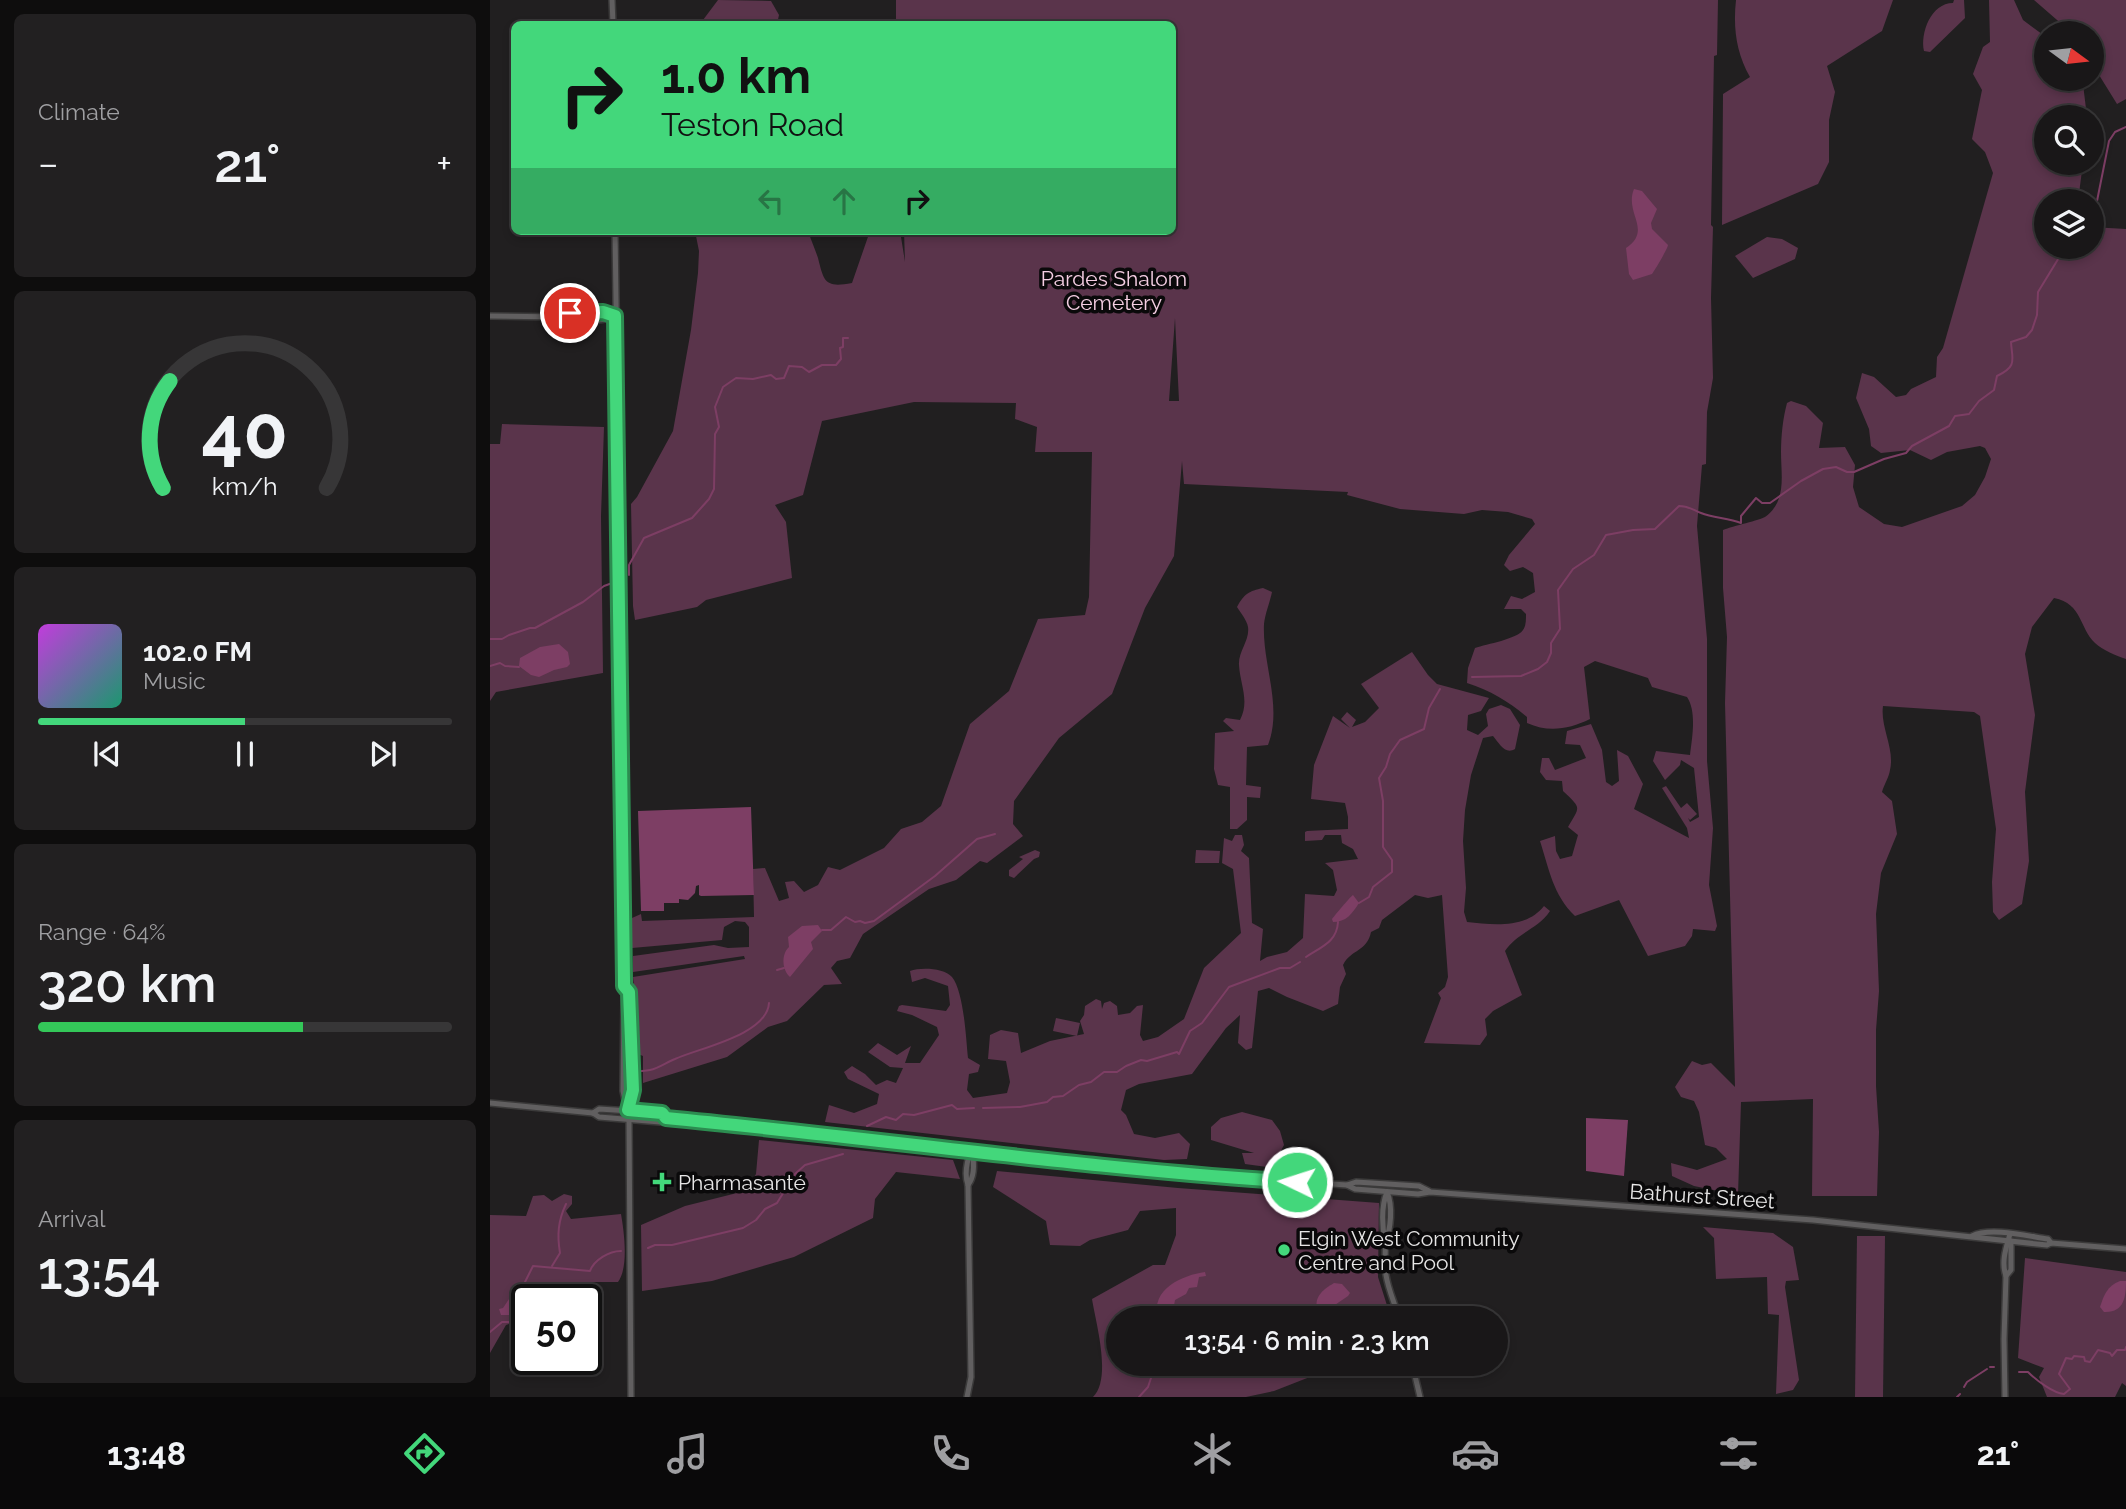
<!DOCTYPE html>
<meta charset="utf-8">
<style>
body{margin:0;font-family:Raleway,sans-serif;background:#222021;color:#f1f3f6;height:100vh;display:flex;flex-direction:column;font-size:26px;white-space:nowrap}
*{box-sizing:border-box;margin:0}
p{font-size:23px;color:#9f9fa2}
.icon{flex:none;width:38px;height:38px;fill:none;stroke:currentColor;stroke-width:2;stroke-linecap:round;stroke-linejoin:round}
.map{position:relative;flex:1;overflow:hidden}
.sheet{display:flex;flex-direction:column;gap:14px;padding:14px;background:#0e0d0d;width:490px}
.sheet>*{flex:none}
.guide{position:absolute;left:21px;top:21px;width:665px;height:214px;border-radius:10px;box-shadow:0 4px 10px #0003,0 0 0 2px #373637;background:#43d77b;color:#111;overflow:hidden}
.needle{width:46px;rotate:105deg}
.fabs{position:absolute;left:1544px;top:21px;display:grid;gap:14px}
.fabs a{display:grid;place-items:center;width:70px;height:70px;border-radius:50%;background:#191718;box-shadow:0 4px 10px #0003,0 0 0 2px #373637;font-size:35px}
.speed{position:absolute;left:21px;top:1284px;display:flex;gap:14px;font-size:35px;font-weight:700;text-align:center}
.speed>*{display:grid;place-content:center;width:91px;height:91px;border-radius:50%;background:#191718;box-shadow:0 4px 10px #0003,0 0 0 2px #373637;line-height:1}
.speed .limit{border:4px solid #111;border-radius:10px;background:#fff;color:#111}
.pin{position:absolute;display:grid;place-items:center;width:60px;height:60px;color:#fff;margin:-30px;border:4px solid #fff;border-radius:50%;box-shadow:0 2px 7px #0007}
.me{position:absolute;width:77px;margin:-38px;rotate:274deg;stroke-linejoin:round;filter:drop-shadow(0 0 5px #0008)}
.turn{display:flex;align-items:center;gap:24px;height:147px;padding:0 35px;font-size:32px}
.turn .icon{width:91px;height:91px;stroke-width:2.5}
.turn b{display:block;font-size:49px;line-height:60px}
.lanes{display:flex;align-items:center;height:66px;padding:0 35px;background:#0003;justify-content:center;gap:35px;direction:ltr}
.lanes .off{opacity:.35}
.big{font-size:52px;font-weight:600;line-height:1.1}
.sheet .widget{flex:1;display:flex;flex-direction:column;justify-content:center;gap:10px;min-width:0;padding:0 24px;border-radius:10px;background:#222021}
.sheet .dial{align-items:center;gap:0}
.dial svg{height:182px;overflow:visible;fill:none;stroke:#373637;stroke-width:7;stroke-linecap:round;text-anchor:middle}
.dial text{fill:#f1f3f6;stroke:none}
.song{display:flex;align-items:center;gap:21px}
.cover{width:84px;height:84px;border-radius:10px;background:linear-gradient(135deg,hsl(290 70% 55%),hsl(160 70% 35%))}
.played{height:7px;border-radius:4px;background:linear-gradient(90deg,#43d77b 50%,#373637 50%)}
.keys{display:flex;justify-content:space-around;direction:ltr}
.heat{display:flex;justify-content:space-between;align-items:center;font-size:38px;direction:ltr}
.charge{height:10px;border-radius:5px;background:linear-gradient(90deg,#34c759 64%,#373637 0)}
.trip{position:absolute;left:616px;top:1306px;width:402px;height:70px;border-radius:35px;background:#191718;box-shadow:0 4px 10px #0003,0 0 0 2px #373637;font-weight:600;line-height:70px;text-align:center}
.dock{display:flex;height:112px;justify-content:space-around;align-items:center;background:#0a090a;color:#9f9fa2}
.dock .icon{width:49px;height:49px}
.dock .current{color:#43d77b}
.dock b{font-size:32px;color:#f1f3f6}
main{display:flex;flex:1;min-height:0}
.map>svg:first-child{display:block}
</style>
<main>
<section class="sheet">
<div class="widget"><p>Climate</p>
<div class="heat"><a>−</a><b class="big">21°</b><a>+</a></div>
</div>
<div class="widget dial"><svg viewBox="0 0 100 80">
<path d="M14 69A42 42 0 1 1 86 69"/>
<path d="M14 69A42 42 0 0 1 17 22" stroke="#43d77b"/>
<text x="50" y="56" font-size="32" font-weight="700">40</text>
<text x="50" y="72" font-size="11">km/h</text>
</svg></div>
<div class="widget">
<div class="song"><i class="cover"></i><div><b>102.0 FM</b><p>Music</p></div></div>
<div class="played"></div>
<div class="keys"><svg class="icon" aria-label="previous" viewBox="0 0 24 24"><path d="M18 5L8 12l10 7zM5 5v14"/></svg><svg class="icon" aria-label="pause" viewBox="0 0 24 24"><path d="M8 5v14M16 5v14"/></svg><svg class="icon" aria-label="next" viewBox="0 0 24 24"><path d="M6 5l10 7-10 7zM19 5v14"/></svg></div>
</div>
<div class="widget"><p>Range · 64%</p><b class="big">320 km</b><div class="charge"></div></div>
<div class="widget"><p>Arrival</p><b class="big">13:54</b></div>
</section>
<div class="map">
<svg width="1636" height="1397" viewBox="0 0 1636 1397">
<rect width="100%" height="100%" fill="#211f20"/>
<g fill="#5a344b" fill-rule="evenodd">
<path d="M228,0l53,1 8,14 -2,9h-77z"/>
<path d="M406,0h822l-1,55 -3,1 -3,169 2,2 -2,71 2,80 -6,34 -1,52 -4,1 -5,61 10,113v122l6,67 -4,57 8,41 -2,5 -22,-2 -1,7 -7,10 -37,10 -29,-56 -44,16c-22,-21 -26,-47 -35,-75l15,-5 1,15 4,8 12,-3 6,-21 -10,-8c12,-21 14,-18 -5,-36l-1,-10 -16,-1 -6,-8 2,-14h7l6,12 31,-12 -6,-13 -15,-1 2,-13 24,-7 11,26 4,32 6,4 7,-5 -2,-31 11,6 15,28 -9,25 55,29 -2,-10 -25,-40 4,-2 15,22 6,-5 10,11 -7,6 -2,-2 2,4 9,-5 -5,-49 -13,-8 -1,5 -15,15 -12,-19 3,-10 34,4c2,-17 7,-43 -3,-58l-35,-10 -4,-9 -53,-17 -11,6 6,52c-21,10 -41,14 -63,4v-6c-19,-16 -36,-26 -60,-34l1,-15 7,-20c12,-4 42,-9 48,-18 3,-4 3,-10 3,-16l-5,-5h-17l7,-13 11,3 13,-7 -2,-19 -10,-6 -13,4 -6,-6 5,-10 26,-31 -3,-5 -24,-7 -26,-2 -18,4 -64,-5 -53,-14 1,-3 -164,-8 -2,-23 -8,95 -29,52 -33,86 -53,44 -45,63 -1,23 10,12 -36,27 -7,-2 -24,19 -27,9 -66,45 -13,24 -13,3 -6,7 11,16 -18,1 -37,36 -19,6 -41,30 -84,26v-27l-5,-2 -1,-41 -4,-36 112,-18 -1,-3 -111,16v-16l81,-11 14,3 21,-1v-20l-4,-5 -10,-1 -11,6 -2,13 -90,8v-30l9,-4 1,7 112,-4 -1,-48 12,-1 14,33 10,-3 -4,-16 9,-1 10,11 14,-7 10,-18 12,3 44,-22 17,-19 21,-7 19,-16 29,-82 39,-33 29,-72 47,-4 4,-18 3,-145h-57l2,-25 -22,-8 1,-16 -102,-1 -92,19 -19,74 -28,10 11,17 6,56 -86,22 -9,7 -62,13 -2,-14 -2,-102 6,-7 36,-66 18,-101 7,-57 1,-22 -4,-20h113c3,9 7,18 10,27 6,24 7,30 34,25l18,-52h19l12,6 4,25 -1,-31h268v-207h-276zM685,318l4,83h-10z"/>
<path d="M1246,0h157l-11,31 -55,35 8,26 -6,28v42l-11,22 -96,41 1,-131 27,-17c-14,-24 -17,-50 -14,-77z"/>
<path d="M1464,0h10l1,18 -35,34 -6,-1c-4,-18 7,-48 29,-48z"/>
<path d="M1499,0h25l9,20 23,17v42h34l3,5 4,33h-41v46h37l-5,38h-32v46h45v-20l35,2v430c-9,-3 -24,-9 -31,-16 -16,-15 -12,-39 -41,-45l-22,29 -7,27 10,61 -10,77 4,69 -7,43 -23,16 -6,-8 -1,-30 4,-53 -16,-113 -6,-4 -91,-6c-3,21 12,43 7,64 -1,7 -6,15 -8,22l10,9 5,33 -16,39 -5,41 3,77 -3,39v56l3,46 -2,64h-65l1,-97 -72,3 -3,93 -44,-9 -22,-10 -1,-13 26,7 30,-11 -11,-11 -11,-3 -6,-33 -5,-11 -13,-4 -6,-10 17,-26 10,4 9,-2 24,24 -10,-384 2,-66 -4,-49v-58c10,-4 37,-10 42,-13 22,-16 16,-41 16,-65 0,-17 2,-34 6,-49l4,-2 15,5 17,17 -4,25 26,-1 10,18 -2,22 6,20 25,17 18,3 60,-21 13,-11 10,-18 6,-18 -6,-11 -5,-2 -33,6 -16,8 -21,-10 -29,3 -10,-7 -2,-17 -13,-31 6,-25 12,4 22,20 10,-2 5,-6 25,-12 1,-20 6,-9 50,-175 -8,-21 -13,-13 10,-49 -9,-16 10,-27 7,-5z"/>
<path d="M1544,0h92v99l-9,5 -26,-42v-29h-19z"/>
<path d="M1277,237l15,2 16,9 -3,11 -42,19 -18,-22z"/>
<path d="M12,424l102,3 -3,89 2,157 -107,19 -6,9v-257h10z"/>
<path d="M773,588l9,4c-2,10 -7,22 -8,32 -2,40 19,82 4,121l-21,2 -1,38 15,2 -1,11 -13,-1v23l-10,9h-7v-42l-12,-2 -4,-16 1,-36 19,-2 -11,-10 3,-3 14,2c10,-19 0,-36 -1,-55 -1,-13 11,-25 9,-38 -1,-7 -8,-15 -11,-20 7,-13 12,-16 26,-19z"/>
<path d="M922,652l16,23 9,9 52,14 -8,13 -13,4 -1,15 11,5 10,-9 -2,-12 3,-5 12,-4 9,4 10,16 -5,24c-10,6 -16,-6 -22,-13l-10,2 -12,37 -6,35 -2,31 3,47 -2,24 3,10c26,3 59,7 77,-16l6,5c-12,18 -33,22 -45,40l17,44 -29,16 -8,8 2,16 -7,10 -56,-2 17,-45 -3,-5 7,-6 3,-10 -6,-82 -14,3 -13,-3 -33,25 -3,8 -8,4c-4,20 -20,17 -28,33l3,9 -6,13 -2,17 -15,7 -36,-14 -18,-9 -11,3 -6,57 -6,2 -8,-7 2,-28 -14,13 -34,46 -53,10 -13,6 -5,20 5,5 8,19 21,4 24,-5 11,11 -3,15 -23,1 -339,-38 4,-17 25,8 23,-9 2,-10 -31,-15 -4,-7 8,-6 13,8 11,11 11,-5 9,3 7,-15 -13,-1 -22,-15 10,-9 19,12 14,-9 -6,17h15l19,-28 -2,-8 -25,-12 -15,-4 2,-5 3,-1 44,6 4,-6 -2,-19 -23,-8 -13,4 -2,-11c11,-4 34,-3 42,6 12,15 14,62 16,81l12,7 -2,7 -9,2 -2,16 6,8 34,-5 3,-11 -4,-21 -18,-2 2,-24 11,-5 17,3 3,20 29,-12 34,-7 -4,-13 4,-6 1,-9 11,-7 5,2 1,8 2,-6 6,-2 7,5 1,9 12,-2 7,-7 6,-1 -3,30 3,6 15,-4 26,-18 20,-51 37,-35 -8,-64 -11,-6 2,-25 8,3 3,-6h7l2,10 -3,6 8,7 3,65 11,6 -3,32 7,-4 20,-5 16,-14 2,-44 29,2 3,-6 -4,-20 -8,-7 33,-4 -5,-10 -11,-6 -1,-8h-16l-3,5 -17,1v-9l2,-1 41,-2v-12l-3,-14 -34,-4 3,-34 19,-49 17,12 -9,-9 6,-7 9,8 -4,7 13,-5 14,-14 -18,-24z"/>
<path d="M545,850l5,2 -1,5 -5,2 -20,19 -5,-2v-6l14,-11 -4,-2z"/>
<path d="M706,850l24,1 -1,12h-24z"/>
<path d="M566,1018l24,5 -3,13 -24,-5z"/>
<path d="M752,1112l30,8 8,11 4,14 -8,15 -9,7 -22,-3 -3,-11h12l-43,-13v-13l10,-9z"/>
<path d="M269,1140l194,20 7,19 -64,-7 -21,27 -2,19 -79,39 -82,24 -70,10 -1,-66 44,-19 60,-15 11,-17z"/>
<path d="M507,1171l181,17 201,15 -1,74 13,41h-273v45h200l2,10 -46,18 -28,6h-153c19,-19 3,-73 -1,-98l61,-34h12l11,-30v-27l-36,3 -12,19 -38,10 -10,6 -30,-1 -4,-24 -53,-34z"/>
<path d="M74,1194l8,2v8l-6,7 5,8 50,-5c3,17 8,53 -3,68h-32l-4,3 -29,-1 -5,12 2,4h-23v32l-6,2 -12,-10 -3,1 -16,28v-138l36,1 7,-20 11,-1 8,6z"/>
<path d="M1213,1227l70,6 20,14 6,33 -13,1 -1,6 14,93 -6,10 -17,4 3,-79 -11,-1 -1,-37 -51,2 -2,-41z"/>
<path d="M1367,1236h28l-2,161h-28z"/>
<path d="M1535,1258l101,14v114l-4,-3 -7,14h-68l-8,-20 5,-9 -26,-10z"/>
</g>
<g fill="#7d3e64">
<path d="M1144,189l8,2 15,18 -6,14 1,6 16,16c0,3 -13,25 -16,29l-19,6 -4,-6 -3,-26c27,-18 -2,-35 8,-59z"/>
<path d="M69,644l9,8 2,12 -3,3 -13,3 -15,7 -8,-2 -12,-9 1,-8 20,-11z"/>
<path d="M261,807l3,88 -53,1 -2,-1v-10l-3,1 -1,7 -7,7 -9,-1v4h-15v8h-23l-3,-100z"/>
<path d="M863,895l6,8c-7,11 -13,19 -26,19l-1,-3c3,-4 18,-22 21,-24z"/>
<path d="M328,925l4,6 -11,11 2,7 -23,28c-8,-7 -9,-23 -1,-30l-1,-10 14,-11z"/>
<path d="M1096,1118l42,2 -4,56 -38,-5z"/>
<path d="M715,1272l1,4 -7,1 -2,10 -8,1 -3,6 -11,6 -2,11 -4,3v4h-11c-8,-29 25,-43 47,-46z"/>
<path d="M1630,1281h6c0,16 -2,32 -22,31l-4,-5c4,-12 7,-21 20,-26z"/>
<path d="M844,1283l8,1 8,9 -2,3 -22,15 -9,-2c-3,-13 7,-20 17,-26z"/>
<path d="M23,1293l3,-1 4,3v15l-6,5h-13l-2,-6 4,-1z"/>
</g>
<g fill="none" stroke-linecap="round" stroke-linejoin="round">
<g stroke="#7d3e64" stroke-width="2">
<path d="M1601,231l18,-90 6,-9 11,-5"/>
<path d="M139,575v-10l15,-27 48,-20 17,-19 5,-10 1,-55 4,-7 -4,-20 8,-20 13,-9 17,1 18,-4 5,4 8,-1 5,-12 13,1 7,5 13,-7h14l5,-6 -1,-11 3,-1v-9h5"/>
<path d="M0,639h12l7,-4 21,-7h5l48,-26 21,-16 11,-4"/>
<path d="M0,666l10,-3 5,3 14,1"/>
<path d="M982,677l49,-1 17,-7 9,-7 4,-9v-10l9,-14 -2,-39 15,-21 21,-14 12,-20 27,-5 22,-1 24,-23c10,0 14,4 22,7 12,5 27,5 40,10v-7l15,-18 6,5h8l31,-22 22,-12 13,-2 11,5h7l30,-13 22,-6 6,-7 37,-20 6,-10 14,-2 10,-13 15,-11 3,-14c21,-10 15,-16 14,-34l15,-5 6,-7 5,-15 1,-23 22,-36 20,-9"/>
<path d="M869,903l10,-6 4,-10 19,-15v-12l-9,-13v-46l-4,-23 7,-11 4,-13 10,-14 24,-11 5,-21 11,-19"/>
<path d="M332,930h9l15,-13 9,5 5,-1 5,2 9,-2 61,-45 42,-37 18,-5"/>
<path d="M816,957c15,-10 31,-15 32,-35"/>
<path d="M287,970l7,-2"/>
<path d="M144,1072c6,-1 11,-1 16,-2 9,-2 17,-8 25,-11 24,-11 92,-24 94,-56"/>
<path d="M493,1108l37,-1 27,-5 6,-5 10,-1 16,-11 12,-3 13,-10h13l9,-6 15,-6 6,1 30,-9 2,2 11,-23 12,-8 27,-36 51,-19h10l10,-6"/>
<path d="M377,1126l19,-9 10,3 7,-6 11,1 38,-10 5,4 17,-1"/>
<path d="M158,1248l7,-3h17l71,-17 13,-8 9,-11 12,-6 18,-29 10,-9 38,-11"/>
<path d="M62,1266l8,-13c-3,-18 -2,-32 6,-49"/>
<path d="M0,1332l12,-10h13l9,-9 3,-9 -5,-11 1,-7 10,-20 57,5c4,-11 19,-20 31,-20"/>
<path d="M1500,1367h4"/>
<path d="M1529,1372h9c8,8 25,21 36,22l6,-5 -11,-15 7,-16 6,1 2,-3 10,1 1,4 5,1 8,-12 12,3 2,3 5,-6h8l1,-3"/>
<path d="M1474,1387l3,-5 20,-13"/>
<path d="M649,1397l9,-10 8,-24"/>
<path d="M1467,1397l3,-3"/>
</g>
<g stroke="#3b3a3a" stroke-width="8">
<g id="secondary">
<path d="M122,0l1,24"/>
<path d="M125,231l10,681 -2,179 6,28 2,278"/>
<path d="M0,316l71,1c17,6 38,5 54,-1"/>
<path d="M71,317c16,-7 37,-7 54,-1"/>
<path d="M134,986l5,6 4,98 -5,20"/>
<path d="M0,1103l103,10 6,4 61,5 6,-4"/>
<path d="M103,1113l6,-4 63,4 4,5 556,59 125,8 8,4 63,5 12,-2 383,28 234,25 4,-2 75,6"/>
<path d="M478,1185c7,-9 6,-23 4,-33"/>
<path d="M857,1185l9,-3 63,4 10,5"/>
<path d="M897,1192c-6,15 -5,33 -2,49 1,11 -1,23 1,34 2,14 9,29 13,43"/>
<path d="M1482,1236c18,-9 55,0 76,3l3,4"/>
<path d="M895,1243c6,-14 8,-37 2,-51"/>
<path d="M1516,1276l5,-6v-29"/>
<path d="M922,1363l8,34"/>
<path d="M477,1397l4,-20 -3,-192c-4,-11 -1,-24 3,-35"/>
<path d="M1515,1397l-1,-58 2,-63c-5,-14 0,-28 4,-42"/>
</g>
</g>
<use href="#secondary" stroke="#615f60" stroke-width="5"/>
</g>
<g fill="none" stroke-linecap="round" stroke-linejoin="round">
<g stroke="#2c8c50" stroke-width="18">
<path id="route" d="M80,313l33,-1 12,4 9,664v6l5,6 4,98 -5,20 34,3 4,5c211,20 420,51 631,64"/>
</g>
<use href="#route" stroke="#43d77b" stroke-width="12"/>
</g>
<g fill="#43d77b" stroke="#0a090a" stroke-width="2.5">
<path d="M168.5 1171.5h7v7h7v7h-7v7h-7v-7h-7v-7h7z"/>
<circle cx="794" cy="1250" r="7"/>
</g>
<g text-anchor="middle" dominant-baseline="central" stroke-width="7" stroke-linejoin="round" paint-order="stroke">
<g font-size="21" fill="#f5cee3" stroke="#0a090a">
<text x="624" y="278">Pardes Shalom<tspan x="624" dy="24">Cemetery</tspan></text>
</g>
<g font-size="21" fill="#e7e6e6" stroke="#0a090a" text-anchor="start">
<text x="188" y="1182">Pharmasanté</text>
<text x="808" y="1238">Elgin West Community<tspan x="808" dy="24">Centre and Pool</tspan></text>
</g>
<g font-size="21" fill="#e7e6e6" stroke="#0a090a">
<text transform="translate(1212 1196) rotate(4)">Bathurst Street</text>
</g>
</g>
</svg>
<div class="fabs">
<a><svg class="needle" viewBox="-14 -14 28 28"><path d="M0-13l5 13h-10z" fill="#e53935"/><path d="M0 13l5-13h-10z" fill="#9f9fa2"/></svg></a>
<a><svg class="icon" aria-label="search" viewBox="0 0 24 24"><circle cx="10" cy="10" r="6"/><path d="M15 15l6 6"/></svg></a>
<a><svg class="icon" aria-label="layers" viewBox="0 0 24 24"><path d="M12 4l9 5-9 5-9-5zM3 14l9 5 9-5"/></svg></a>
</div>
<div class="speed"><div class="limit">50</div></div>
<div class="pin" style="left:80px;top:313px;background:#d93025"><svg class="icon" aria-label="arrive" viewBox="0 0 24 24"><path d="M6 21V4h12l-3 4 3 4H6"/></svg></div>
<svg class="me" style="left:807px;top:1182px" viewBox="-20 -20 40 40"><circle r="17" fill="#43d77b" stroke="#fff" stroke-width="3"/><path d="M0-11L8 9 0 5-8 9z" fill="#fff"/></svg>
<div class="trip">13:54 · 6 min · 2.3 km</div>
<div class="guide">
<div class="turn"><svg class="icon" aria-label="right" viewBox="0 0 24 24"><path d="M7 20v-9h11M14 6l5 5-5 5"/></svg><div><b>1.0 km</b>Teston Road</div></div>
<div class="lanes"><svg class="icon off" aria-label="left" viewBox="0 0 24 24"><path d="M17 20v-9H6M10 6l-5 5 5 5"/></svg><svg class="icon off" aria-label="ahead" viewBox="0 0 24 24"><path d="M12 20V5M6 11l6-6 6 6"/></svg><svg class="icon" aria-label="right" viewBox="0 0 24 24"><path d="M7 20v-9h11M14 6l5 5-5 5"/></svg></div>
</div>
</div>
</main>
<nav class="dock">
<b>13:48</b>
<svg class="icon current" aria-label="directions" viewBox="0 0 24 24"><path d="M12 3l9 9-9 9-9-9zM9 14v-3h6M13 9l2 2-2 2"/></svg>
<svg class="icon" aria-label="music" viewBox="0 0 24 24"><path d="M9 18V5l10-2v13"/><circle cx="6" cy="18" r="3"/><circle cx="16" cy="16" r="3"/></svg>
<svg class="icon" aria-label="phone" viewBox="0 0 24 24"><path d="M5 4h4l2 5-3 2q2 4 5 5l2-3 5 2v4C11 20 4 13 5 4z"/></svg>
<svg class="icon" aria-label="climate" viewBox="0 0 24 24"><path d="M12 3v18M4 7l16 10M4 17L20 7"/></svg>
<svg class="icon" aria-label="car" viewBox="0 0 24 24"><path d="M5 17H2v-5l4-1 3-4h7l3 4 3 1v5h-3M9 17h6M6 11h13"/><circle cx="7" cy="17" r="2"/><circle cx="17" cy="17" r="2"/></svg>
<svg class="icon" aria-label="filters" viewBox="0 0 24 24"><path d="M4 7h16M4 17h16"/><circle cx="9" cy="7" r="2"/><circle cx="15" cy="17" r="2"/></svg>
<b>21°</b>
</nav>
